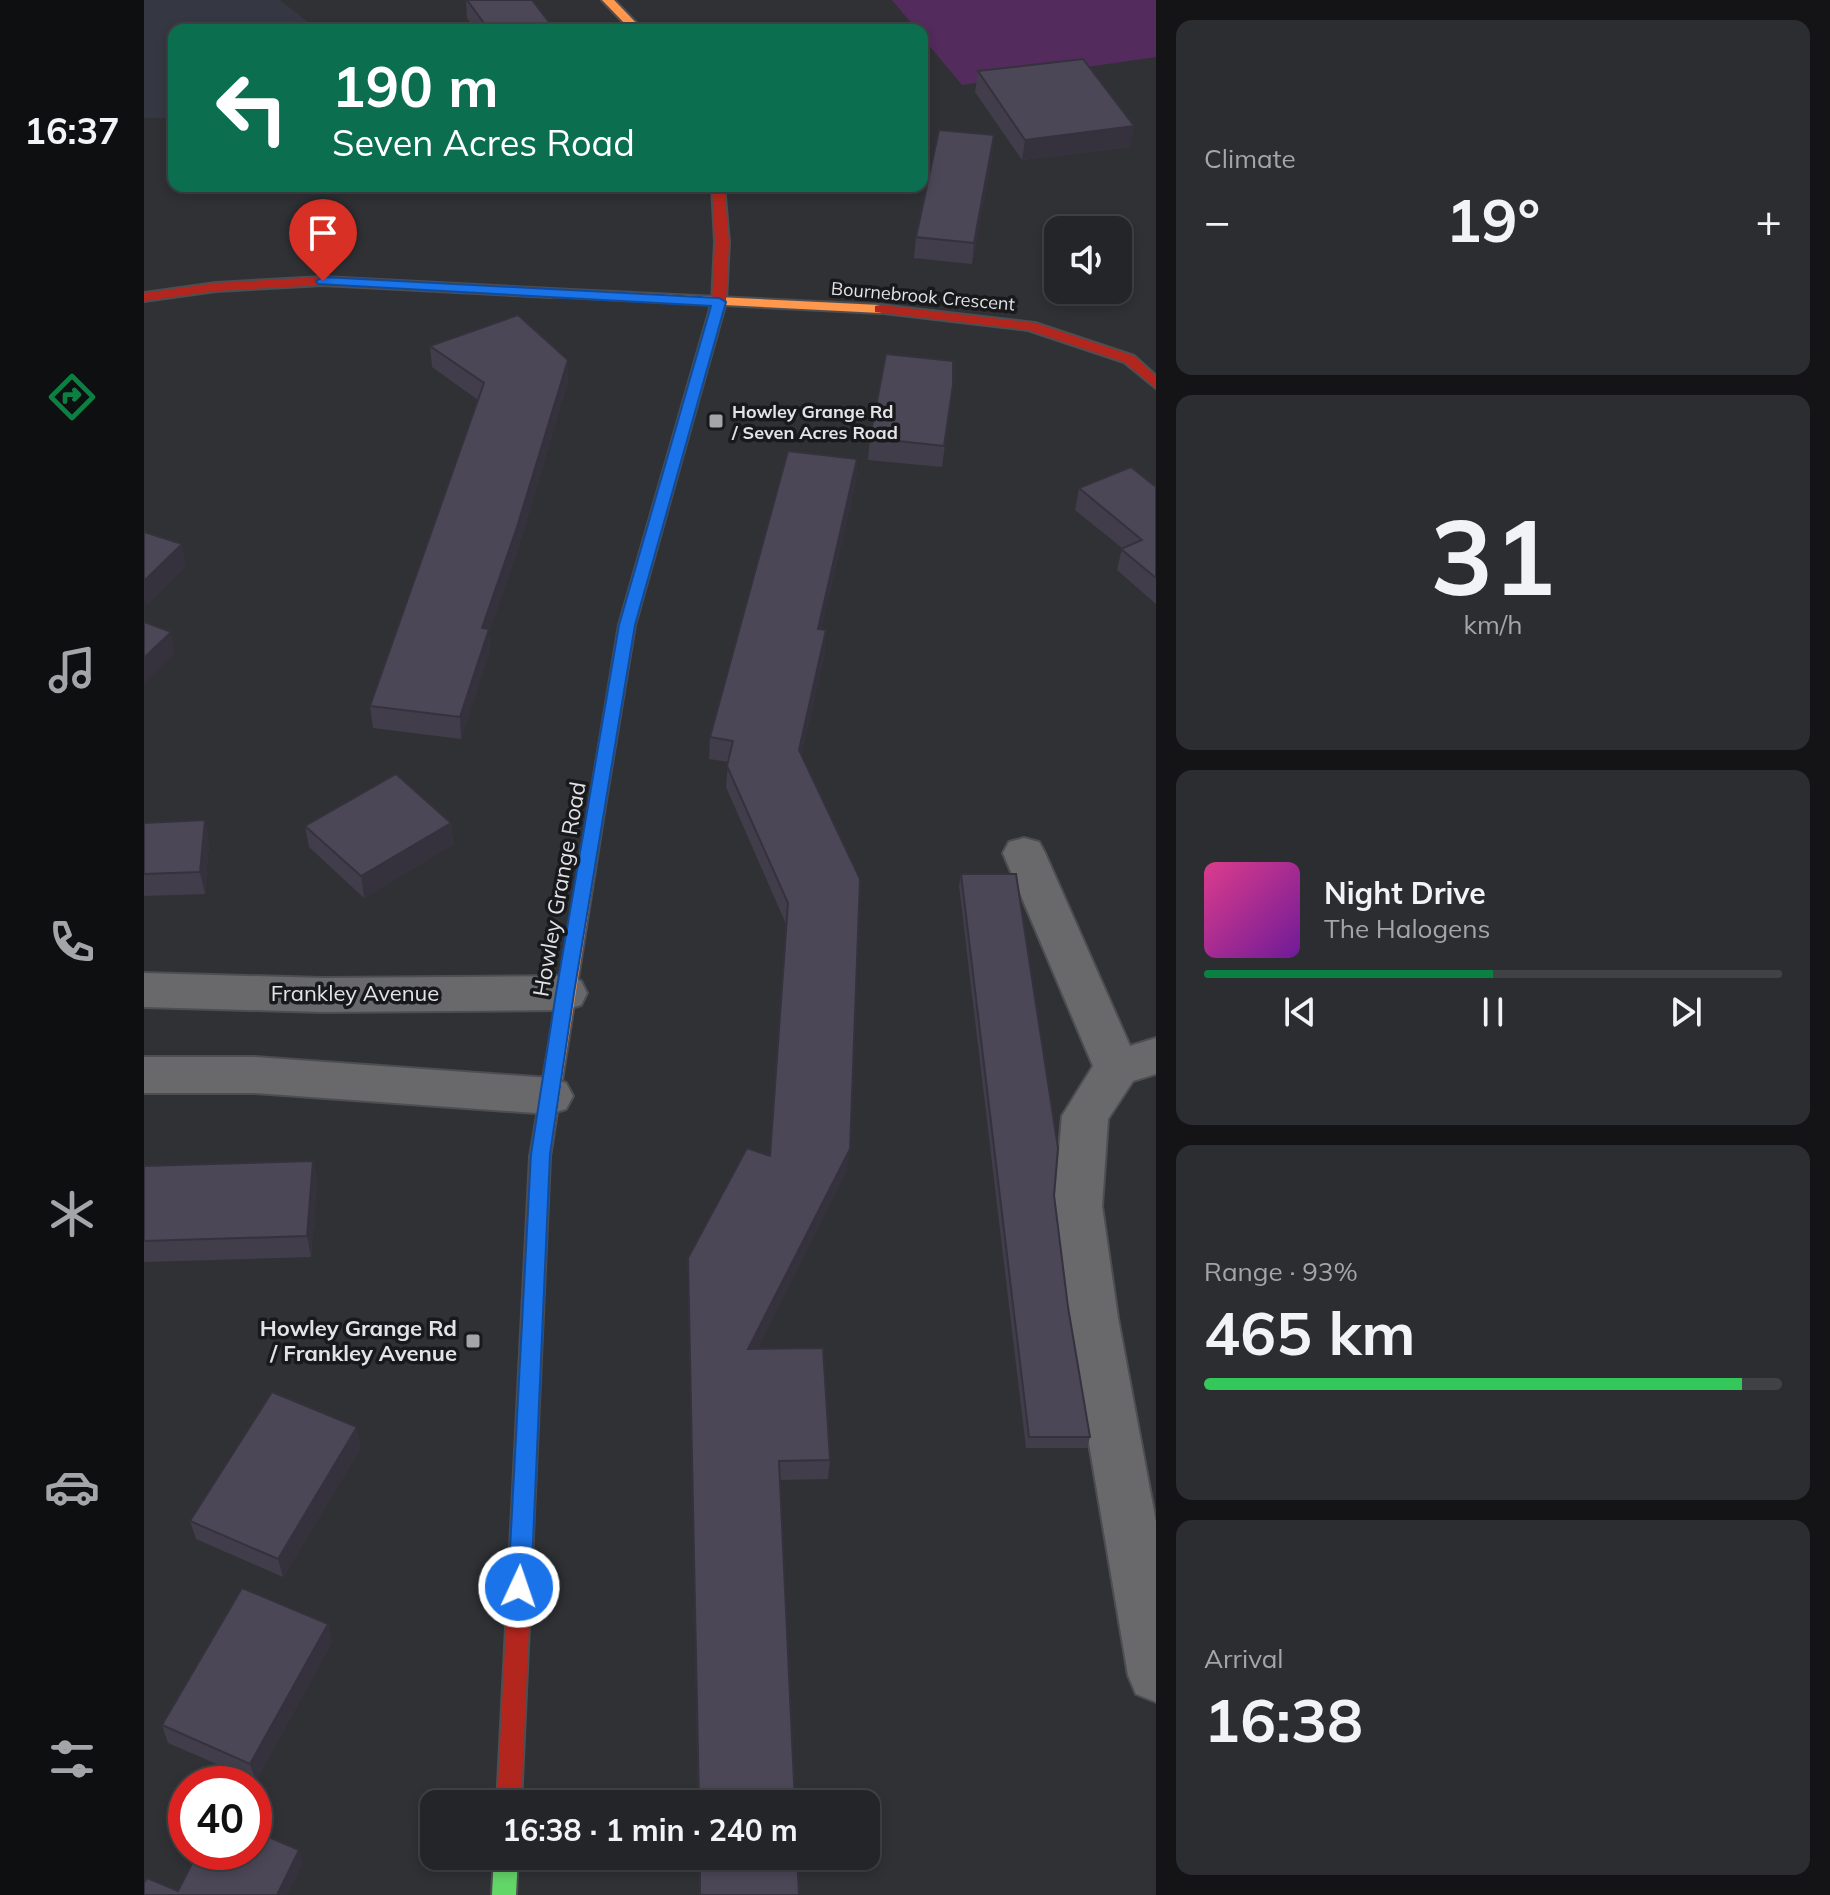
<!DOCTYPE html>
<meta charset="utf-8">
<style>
body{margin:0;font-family:Mulish,sans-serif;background:#2c2d30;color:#f1f3f6;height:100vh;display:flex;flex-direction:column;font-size:30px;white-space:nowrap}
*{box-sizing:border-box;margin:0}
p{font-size:26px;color:#a3a5a8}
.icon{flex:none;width:44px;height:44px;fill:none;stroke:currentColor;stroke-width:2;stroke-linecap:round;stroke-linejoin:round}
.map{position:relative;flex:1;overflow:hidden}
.details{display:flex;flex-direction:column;gap:20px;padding:20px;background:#141416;width:674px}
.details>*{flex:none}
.guide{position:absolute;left:24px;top:24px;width:760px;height:168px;border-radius:16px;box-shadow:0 4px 12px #0003,0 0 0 2px #414245;background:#0b6e4f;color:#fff;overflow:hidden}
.tools{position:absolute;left:900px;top:216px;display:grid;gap:16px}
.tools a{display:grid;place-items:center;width:88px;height:88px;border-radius:16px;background:#242528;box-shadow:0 4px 12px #0003,0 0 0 2px #414245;font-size:40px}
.speed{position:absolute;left:24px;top:1766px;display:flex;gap:16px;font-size:40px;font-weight:700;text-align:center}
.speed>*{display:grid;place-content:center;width:104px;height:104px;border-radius:50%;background:#242528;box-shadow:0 4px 12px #0003,0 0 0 2px #414245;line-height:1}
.speed .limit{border:12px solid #d22;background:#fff;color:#111}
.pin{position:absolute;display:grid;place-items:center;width:68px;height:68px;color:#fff;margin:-82px -34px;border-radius:50% 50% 50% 0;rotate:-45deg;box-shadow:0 0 8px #0007}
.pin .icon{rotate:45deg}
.me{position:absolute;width:88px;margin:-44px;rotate:3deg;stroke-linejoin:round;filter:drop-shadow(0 0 6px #0008)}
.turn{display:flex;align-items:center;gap:28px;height:168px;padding:0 32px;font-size:36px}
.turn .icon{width:104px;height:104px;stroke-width:2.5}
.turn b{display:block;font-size:56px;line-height:68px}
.big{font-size:60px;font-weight:700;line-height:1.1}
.details .widget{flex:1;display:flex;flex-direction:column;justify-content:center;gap:12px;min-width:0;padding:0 28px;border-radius:16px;background:#2c2d30}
.details .dial{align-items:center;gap:0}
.dial b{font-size:104px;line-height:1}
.song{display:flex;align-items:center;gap:24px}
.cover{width:96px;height:96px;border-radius:12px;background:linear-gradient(135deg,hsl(330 70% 55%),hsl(280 70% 35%))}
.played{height:8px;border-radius:4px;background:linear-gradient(90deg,#0b8043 50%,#414245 50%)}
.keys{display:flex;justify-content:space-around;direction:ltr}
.heat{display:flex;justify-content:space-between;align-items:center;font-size:44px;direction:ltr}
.charge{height:12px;border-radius:6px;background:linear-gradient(90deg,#34c759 93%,#414245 0)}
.trip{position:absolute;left:276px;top:1790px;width:460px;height:80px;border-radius:16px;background:#242528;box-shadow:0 4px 12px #0003,0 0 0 2px #414245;font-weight:700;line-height:80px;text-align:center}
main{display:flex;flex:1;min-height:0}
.menu{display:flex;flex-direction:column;width:144px;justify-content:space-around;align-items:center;background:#0e0f10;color:#a3a5a8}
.menu .icon{width:56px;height:56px}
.menu .active{color:#0b8043}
.menu b{font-size:36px;color:#f1f3f6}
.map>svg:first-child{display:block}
</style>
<main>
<nav class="menu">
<b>16:37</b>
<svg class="icon active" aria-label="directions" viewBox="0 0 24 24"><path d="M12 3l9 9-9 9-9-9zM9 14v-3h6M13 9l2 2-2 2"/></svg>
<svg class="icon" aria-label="music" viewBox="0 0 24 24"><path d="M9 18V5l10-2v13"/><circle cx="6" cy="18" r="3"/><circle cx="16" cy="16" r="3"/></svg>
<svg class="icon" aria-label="phone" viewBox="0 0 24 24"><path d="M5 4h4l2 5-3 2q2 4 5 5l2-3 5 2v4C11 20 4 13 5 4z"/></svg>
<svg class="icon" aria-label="climate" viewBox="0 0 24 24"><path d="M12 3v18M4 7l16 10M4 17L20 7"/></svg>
<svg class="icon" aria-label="car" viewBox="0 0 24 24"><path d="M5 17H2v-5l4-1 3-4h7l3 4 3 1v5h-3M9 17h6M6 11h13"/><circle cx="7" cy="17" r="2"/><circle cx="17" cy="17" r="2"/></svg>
<svg class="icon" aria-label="filters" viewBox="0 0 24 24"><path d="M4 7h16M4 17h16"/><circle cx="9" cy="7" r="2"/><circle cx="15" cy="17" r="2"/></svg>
</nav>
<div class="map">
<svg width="1012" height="1895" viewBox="0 0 1012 1895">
<rect width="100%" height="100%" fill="#303135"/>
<path fill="#353842" d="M0,0h136l38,30h-144v88h-30z"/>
<path fill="#532b5c" d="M748,0h264v57l-194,28 -40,-48v-7h-5z"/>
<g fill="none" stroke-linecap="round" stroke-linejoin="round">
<g stroke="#4d4e51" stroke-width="4">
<g id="street">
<path d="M880,838l15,4 6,11 85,193 26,-8v36l-23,7 -25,38 -6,87 16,112 38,204v180l-20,-8 -8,-19 -60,-357 -14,-112 8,-90 31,-50 -90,-213 6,-11z"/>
<path d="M0,973l179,5 242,-2 16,5 6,12 -6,12 -16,5 -242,2 -179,-5z"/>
<path d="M0,1057h111l295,21 16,5 7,13 -7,13 -16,5 -295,-21h-111z"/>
</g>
</g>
<g stroke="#4d4e51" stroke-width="4">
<path id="fast" d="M350,1856h24l-2,39h-24z"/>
</g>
<g stroke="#4d4e51" stroke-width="4">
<g id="slow">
<path d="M458,0h12l29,30h-12z"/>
<path d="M407,289l329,16 7,4 -7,4 -334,-17v-6z"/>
<path d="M453,800l8,6 -55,351 -3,6 -7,2 -7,-2 -3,-6 59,-351z"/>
</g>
</g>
<g stroke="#4d4e51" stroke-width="4">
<g id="jam">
<path d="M568,186h12l5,56 -3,60 -91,323 -30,181 -8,6 -8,-6 30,-181 93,-323 3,-60z"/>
<path d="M179,277l228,12 7,4 -7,4 -228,-12 -107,6 -72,10v-8l72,-10z"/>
<path d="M736,305l155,18 99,33 22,20v12l-32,-26 -96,-32 -153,-18v-6z"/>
<path d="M396,1149l7,2 3,6 -29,647h-24l33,-647 3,-6z"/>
</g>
</g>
<use href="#street" fill="#69696c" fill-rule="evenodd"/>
<use href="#fast" fill="#63d668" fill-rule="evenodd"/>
<use href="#slow" fill="#ff974d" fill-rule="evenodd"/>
<use href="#jam" fill="#b3261e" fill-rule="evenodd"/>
</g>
<g fill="#413d4b">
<path d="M322,0h66l23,30h-79l-9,-12z"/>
<path d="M834,71l152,76 -108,13 -47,-68z"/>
<path d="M850,135l-2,20 -20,109 -58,-6 2,-21z"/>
<path d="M286,346l138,35 -50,168 -29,83 1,18 -29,89 -88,-11 -3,-22 108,-306 -46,-33z"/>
<path d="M809,385l-11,82 -74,-7 2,-22z"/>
<path d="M713,459l-1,21 -35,149 4,23 -24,103 46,414 -90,180 73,111 -2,19 -48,1 15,324h-97l-10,-546 82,-102 16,-232 -60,-137 2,-25 -19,-3 1,-22z"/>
<path d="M1012,487v117l-39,-34 5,-22 -47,-38 4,-22z"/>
<path d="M61,820l4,22 -4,52 -61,2v-73z"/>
<path d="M307,823l2,21 -89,54 -55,-51 -4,-21z"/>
<path d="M817,874l93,321 14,112 22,130 -3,11h-61l-67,-562z"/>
<path d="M169,1161l4,20 -6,76 -167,5v-96z"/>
<path d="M217,1447l-78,130 -87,-38 -6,-18z"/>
<path d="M184,1624l4,18 -76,139 -88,-38 -6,-18z"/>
</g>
<g fill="#35323d">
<path d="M990,126l-4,21 -108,13 3,-20z"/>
<path d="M850,135l-2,20 -20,109 2,-21z"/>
<path d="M424,360v21l-50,168 -29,83 1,18 -29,89 -1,-22 22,-89z"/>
<path d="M713,459l-1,21 -40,171 2,-22z"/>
<path d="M38,544l4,22 -40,40 -2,-9v-16z"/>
<path d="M682,630l-1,22 -28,120 2,-22z"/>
<path d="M27,632l4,21 -31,32v-27z"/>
<path d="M61,820l4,22 -4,52 -5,-22z"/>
<path d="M307,823l2,21 -89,54 -3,-22z"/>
<path d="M706,1149l-3,20 -100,200 1,-20z"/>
<path d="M169,1161l4,20 -6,76 -4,-21z"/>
<path d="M213,1427l4,20 -78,130 -5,-18z"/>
<path d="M184,1624l4,18 -76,139 -6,-17z"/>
<path d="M155,1850l4,13 -16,32h-10z"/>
</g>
<g fill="#4c4757" stroke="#35323d" stroke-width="2">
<path d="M323,0h65l23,30h-66z"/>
<path d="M939,59l51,67 -109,14 -47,-69z"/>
<path d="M795,130l55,5 -20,108 -58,-6z"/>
<path d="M374,315l50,45 -51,167 -35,101 7,1 -29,88 -90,-11 114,-323 -54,-37z"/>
<path d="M742,354l67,7v24l-9,61 -74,-8z"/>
<path d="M644,451l69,8 -39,170 8,1 -27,120 61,129 -10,270 -102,200 75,-1 7,112 -51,1 16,343h-96l-11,-546 59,-110 23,8 18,-253 -61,-137 6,-25 -23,-4z"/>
<path d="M987,467l25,20v91l-35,-29 21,-9 -63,-52z"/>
<path d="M0,532l38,12 -38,37z"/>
<path d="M0,622l27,10 -27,26z"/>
<path d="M252,774l55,49 -90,53 -56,-50z"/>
<path d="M61,820l-5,52 -56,2v-51z"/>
<path d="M817,874h55l42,274 -4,47 14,112 22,130h-61z"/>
<path d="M169,1161l-6,75 -163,5v-75z"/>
<path d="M128,1392l85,35 -79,132 -88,-38z"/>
<path d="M98,1588l86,36 -78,140 -88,-39z"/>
<path d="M110,1831l45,19 -22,45h-133v-12l3,-5 31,13 20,-39h56z"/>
<path d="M556,1856h97l2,39h-99z"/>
</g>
<path fill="#1a73e8" stroke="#114b97" stroke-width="2" d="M179,277l396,21 7,4 -91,323 -61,368 -24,161 -19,433 -4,8 -8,3 -8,-3 -3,-8 23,-433 25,-161 63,-368 92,-319 -393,-22 -2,-3z"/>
<g fill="#a4a5a9" stroke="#18191b" stroke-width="3">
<rect x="564" y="413" width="16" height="16" rx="4"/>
<rect x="321" y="1333" width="16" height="16" rx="4"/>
</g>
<g text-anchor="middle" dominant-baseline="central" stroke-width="7" stroke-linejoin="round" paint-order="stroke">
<g font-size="18" fill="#e3e3e7" stroke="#18191b">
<text transform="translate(779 296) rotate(5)">Bournebrook Crescent</text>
</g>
<g font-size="18" font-weight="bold" fill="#e3e3e7" stroke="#18191b" text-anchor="start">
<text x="588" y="411">Howley Grange Rd<tspan x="588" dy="21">/ Seven Acres Road</tspan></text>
</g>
<g font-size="22" fill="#e3e3e7" stroke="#18191b">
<text transform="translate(415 889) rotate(-80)">Howley Grange Road</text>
<text x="211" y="993">Frankley Avenue</text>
</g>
<g font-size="22" font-weight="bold" fill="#e3e3e7" stroke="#18191b" text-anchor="end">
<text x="313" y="1328">Howley Grange Rd<tspan x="313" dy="25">/ Frankley Avenue</tspan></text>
</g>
</g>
</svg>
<div class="tools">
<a><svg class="icon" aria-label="sound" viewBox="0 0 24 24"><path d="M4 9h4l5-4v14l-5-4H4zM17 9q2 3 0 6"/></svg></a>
</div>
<div class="speed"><div class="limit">40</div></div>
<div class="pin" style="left:179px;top:281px;background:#d93025"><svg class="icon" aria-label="arrive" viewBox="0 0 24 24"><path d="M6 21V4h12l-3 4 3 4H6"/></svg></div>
<svg class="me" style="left:375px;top:1587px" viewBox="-20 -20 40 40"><circle r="17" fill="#1a73e8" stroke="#fff" stroke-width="3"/><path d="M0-11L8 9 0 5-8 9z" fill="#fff"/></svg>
<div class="trip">16:38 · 1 min · 240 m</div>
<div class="guide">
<div class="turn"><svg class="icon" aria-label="left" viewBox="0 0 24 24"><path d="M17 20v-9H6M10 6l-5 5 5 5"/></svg><div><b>190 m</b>Seven Acres Road</div></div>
</div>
</div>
<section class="details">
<div class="widget"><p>Climate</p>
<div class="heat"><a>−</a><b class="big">19°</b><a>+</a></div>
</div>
<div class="widget dial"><b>31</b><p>km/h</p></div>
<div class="widget">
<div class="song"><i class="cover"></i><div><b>Night Drive</b><p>The Halogens</p></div></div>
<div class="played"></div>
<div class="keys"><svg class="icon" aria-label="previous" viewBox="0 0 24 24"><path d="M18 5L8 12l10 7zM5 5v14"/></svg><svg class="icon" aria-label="pause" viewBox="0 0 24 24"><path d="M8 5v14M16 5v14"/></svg><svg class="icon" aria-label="next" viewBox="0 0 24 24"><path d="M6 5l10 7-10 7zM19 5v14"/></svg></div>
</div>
<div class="widget"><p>Range · 93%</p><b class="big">465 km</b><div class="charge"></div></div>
<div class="widget"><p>Arrival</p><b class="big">16:38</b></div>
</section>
</main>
